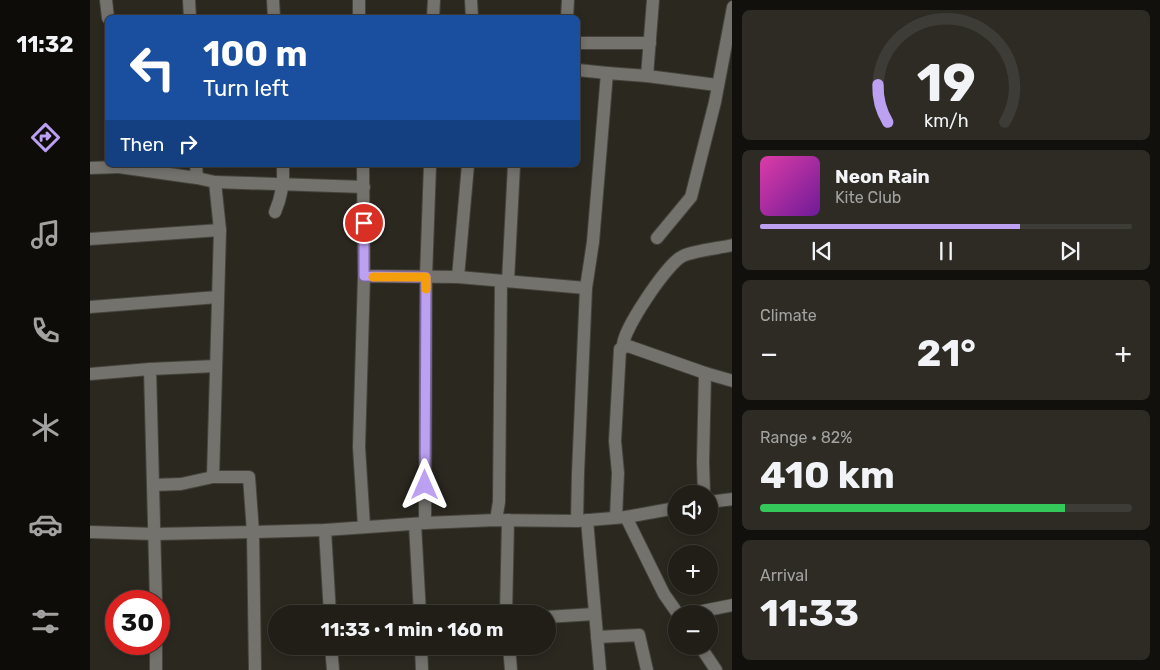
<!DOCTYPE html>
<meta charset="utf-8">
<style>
body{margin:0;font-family:Rubik,sans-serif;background:#2d2b24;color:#f1f3f6;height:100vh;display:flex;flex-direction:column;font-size:19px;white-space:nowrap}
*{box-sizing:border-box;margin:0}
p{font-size:16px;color:#a2a2a1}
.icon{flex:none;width:28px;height:28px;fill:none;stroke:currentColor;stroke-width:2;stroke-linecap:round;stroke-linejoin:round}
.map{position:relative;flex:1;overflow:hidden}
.side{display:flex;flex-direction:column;gap:10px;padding:10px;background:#12100d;width:428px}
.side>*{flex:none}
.guide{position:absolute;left:15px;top:15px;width:475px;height:152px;border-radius:8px;box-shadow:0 2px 8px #0003,0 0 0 1px #3d3c36;background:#1a4fa0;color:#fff;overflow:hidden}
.buttons{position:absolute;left:578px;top:485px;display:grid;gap:10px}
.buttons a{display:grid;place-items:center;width:50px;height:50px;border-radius:50%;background:#201e17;box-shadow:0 2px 8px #0003,0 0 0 1px #3d3c36;font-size:25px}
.speed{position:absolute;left:15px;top:590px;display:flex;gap:10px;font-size:25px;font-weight:700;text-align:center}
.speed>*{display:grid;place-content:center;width:65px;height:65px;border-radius:50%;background:#201e17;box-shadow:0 2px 8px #0003,0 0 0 1px #3d3c36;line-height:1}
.speed .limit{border:8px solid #d22;background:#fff;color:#111}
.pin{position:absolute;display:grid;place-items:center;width:42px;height:42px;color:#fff;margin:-21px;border:2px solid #fff;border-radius:50%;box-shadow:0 1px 5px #0007}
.me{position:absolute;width:55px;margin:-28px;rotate:0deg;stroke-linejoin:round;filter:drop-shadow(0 0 4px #0008)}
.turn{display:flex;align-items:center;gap:18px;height:105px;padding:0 15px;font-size:22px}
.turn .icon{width:65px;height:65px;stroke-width:2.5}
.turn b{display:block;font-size:35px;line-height:42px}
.then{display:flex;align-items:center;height:48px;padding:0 15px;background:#0003;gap:10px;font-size:19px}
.big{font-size:38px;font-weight:700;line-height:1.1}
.side .tile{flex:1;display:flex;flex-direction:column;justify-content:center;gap:8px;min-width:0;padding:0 18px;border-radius:8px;background:#2d2b24}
.side .dial{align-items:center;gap:0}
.dial svg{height:130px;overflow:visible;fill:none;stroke:#3d3c36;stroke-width:7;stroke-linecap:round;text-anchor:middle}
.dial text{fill:#f1f3f6;stroke:none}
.song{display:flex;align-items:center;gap:15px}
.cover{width:60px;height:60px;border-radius:8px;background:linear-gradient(135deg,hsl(320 70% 55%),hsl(280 70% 35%))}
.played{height:5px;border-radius:2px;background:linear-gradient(90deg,#bca0f2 70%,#3d3c36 70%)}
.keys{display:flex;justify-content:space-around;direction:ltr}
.heat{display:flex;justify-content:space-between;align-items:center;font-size:28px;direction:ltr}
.charge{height:8px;border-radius:4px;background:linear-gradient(90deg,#34c759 82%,#3d3c36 0)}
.trip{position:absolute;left:178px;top:605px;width:288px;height:50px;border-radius:25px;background:#201e17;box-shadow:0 2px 8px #0003,0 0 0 1px #3d3c36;font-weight:700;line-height:50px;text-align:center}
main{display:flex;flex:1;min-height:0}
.tab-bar{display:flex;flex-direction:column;width:90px;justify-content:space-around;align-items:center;background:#0d0c09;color:#a2a2a1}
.tab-bar .icon{width:35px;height:35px}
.tab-bar .active{color:#bca0f2}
.tab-bar b{font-size:22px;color:#f1f3f6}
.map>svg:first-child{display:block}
</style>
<main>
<nav class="tab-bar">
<b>11:32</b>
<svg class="icon active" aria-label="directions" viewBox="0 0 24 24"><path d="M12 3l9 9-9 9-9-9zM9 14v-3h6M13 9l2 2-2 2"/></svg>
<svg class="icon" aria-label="music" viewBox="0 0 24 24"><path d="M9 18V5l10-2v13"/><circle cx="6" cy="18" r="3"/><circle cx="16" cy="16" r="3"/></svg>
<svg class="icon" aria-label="phone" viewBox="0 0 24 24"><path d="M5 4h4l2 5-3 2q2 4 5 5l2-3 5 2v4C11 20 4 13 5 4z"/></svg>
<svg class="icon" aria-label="climate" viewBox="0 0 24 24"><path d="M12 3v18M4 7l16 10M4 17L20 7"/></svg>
<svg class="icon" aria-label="car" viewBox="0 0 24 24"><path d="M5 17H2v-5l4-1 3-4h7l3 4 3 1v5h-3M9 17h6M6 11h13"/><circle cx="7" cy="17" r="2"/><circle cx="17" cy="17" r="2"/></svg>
<svg class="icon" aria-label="filters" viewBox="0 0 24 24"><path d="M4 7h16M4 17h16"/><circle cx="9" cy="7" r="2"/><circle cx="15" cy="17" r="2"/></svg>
</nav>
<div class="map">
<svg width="643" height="670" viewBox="0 0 643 670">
<rect width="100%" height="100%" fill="#2a281f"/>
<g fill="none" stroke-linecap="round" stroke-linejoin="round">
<g stroke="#45433b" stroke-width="14">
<g id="minor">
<path d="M16,0l2,18"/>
<path d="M99,0l1,18"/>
<path d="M183,0l1,18"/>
<path d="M269,0v18"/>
<path d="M381,0l1,18"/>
<path d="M563,0l-6,76 70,9"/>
<path d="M343,18l1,-18"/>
<path d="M477,18l1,-18"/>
<path d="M488,43h72"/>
<path d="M488,70l29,3"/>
<path d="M106,165l1,13"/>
<path d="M273,165l1,111"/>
<path d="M29,167l78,11 18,4 5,48 -7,247"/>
<path d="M0,168l29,-1v-2"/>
<path d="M125,182l149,5"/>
<path d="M185,212c7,-16 9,-30 8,-47"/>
<path d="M567,238l34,-41 24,-95 18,-95"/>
<path d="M0,239l130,-9"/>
<path d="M368,277l10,-112"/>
<path d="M418,281l6,-116"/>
<path d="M0,307l128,-10"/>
<path d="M533,346c-1,-15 45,-84 60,-90 10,-5 37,-8 50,-11"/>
<path d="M60,369l6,232"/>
<path d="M0,374l60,-5 66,-3"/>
<path d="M63,485l28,-1 32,-7h36l4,55 2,138"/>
<path d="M614,494l-1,-32 2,-89"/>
<path d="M619,502l24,-3"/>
<path d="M526,517l2,-44 -3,-32 5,-92 8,-3 77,27 28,8"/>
<path d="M536,517l38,77 14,20"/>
<path d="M406,520l3,-18 2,-221"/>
<path d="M497,520l13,150"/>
<path d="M487,521l1,-48 8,-185 7,-46 14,-169 40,3"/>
<path d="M335,523l1,-246 4,-112"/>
<path d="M325,524l5,90"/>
<path d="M274,526l-5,-79 5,-171 94,1 128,11"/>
<path d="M235,530l5,84"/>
<path d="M0,532l65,2 98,-2 72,-2 100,-7 71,-3 81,1 49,-4 50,-9"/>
<path d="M416,614l2,-94"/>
<path d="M598,614l45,-9"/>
<path d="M456,617l49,-3"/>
<path d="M507,637l42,-2 8,35"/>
<path d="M66,644v26"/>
<path d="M241,646l2,24"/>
<path d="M331,646l1,24"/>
<path d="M419,646l2,24"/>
<path d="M610,646l16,24"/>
</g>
</g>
<use href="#minor" stroke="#74726d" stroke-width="12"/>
</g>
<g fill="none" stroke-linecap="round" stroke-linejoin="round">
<g stroke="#7a689d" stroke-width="12">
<path id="route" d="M274,223v53l62,1 -1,208"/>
</g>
<use href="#route" stroke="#bca0f2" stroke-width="9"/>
<path stroke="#f59e0b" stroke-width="9" d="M283,277h53v12"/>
</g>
</svg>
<div class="buttons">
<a><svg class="icon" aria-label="sound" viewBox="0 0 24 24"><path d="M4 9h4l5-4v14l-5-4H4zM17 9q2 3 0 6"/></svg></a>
<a>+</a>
<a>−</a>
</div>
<div class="speed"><div class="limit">30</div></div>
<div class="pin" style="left:274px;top:223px;background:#d93025"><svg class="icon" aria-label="arrive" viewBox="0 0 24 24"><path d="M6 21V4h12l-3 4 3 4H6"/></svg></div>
<svg class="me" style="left:335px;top:485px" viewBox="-20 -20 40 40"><path d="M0-17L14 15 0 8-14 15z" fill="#bca0f2" stroke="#fff" stroke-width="4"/></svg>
<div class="trip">11:33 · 1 min · 160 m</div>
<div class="guide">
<div class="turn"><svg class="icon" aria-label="left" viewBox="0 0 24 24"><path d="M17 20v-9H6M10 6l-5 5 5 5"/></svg><div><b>100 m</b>Turn left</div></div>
<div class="then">Then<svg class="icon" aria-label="right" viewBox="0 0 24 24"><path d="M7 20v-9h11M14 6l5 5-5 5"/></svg></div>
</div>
</div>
<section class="side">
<div class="tile dial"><svg viewBox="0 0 100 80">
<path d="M14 69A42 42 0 1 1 86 69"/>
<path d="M14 69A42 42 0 0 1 8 46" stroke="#bca0f2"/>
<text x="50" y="56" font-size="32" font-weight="700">19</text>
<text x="50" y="72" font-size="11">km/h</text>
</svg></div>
<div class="tile">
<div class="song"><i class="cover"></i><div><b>Neon Rain</b><p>Kite Club</p></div></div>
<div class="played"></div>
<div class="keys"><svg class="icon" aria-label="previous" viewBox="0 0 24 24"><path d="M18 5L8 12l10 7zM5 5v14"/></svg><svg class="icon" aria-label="pause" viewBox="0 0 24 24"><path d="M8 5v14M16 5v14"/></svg><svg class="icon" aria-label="next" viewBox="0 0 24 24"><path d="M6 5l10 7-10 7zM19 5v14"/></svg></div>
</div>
<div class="tile"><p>Climate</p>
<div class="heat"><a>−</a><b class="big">21°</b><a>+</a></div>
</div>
<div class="tile"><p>Range · 82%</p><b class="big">410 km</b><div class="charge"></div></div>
<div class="tile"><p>Arrival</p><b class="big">11:33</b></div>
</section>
</main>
